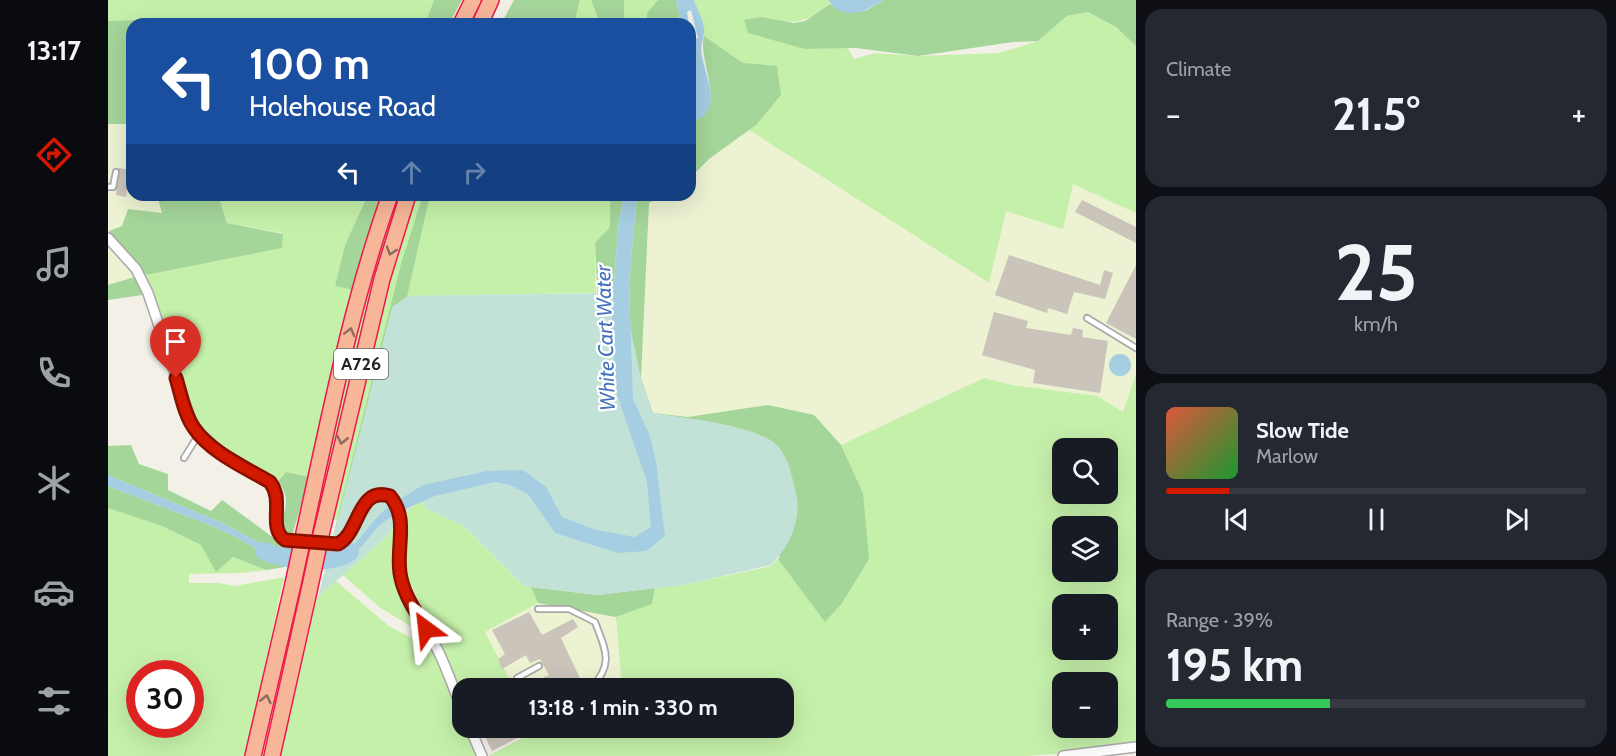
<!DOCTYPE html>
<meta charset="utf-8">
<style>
body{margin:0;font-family:Cabin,sans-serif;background:#242831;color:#f1f3f6;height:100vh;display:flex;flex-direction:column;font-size:22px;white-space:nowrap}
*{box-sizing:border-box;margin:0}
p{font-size:20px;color:#9ea1a6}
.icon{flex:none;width:33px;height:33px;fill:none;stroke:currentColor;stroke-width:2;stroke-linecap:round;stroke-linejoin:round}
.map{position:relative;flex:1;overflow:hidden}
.side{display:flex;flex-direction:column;gap:9px;padding:9px;background:#0d0f14;width:480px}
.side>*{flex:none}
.hud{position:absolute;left:18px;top:18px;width:570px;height:183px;border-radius:18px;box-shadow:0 6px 24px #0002;background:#1a4fa0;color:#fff;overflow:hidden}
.buttons{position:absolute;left:944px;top:438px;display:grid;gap:12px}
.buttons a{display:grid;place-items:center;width:66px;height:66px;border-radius:12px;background:#171b24;box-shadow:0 6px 24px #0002;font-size:30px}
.speed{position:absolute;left:18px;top:660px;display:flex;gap:12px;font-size:30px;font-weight:700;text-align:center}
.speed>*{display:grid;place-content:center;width:78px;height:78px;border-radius:50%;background:#171b24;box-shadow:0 6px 24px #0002;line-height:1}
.speed .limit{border:9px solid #d22;background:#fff;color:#111}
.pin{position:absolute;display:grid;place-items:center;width:51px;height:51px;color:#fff;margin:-62px -26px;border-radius:50% 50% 50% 0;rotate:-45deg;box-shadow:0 0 6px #0007}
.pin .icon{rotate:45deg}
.me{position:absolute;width:66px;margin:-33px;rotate:330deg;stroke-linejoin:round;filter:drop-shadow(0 0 4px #0008)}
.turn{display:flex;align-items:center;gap:21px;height:126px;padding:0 24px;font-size:27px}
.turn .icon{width:78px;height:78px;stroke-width:2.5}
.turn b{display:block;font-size:42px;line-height:51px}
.lanes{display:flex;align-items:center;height:57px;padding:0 24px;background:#0003;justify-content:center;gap:30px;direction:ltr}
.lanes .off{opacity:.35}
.big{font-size:45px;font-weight:800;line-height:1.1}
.side .tile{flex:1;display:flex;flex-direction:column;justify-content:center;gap:9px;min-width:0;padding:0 21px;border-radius:18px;background:#242831}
.side .dial{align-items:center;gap:0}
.dial b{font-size:78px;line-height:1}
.song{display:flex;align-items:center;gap:18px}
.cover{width:72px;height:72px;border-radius:9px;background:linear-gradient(135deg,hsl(10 70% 55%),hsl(130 70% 35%))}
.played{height:6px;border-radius:3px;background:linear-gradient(90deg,#d31800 15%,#363941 15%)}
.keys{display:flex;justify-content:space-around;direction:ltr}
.heat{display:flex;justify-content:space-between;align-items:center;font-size:33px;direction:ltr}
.charge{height:9px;border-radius:4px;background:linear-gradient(90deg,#34c759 39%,#363941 0)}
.trip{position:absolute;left:344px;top:678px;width:342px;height:60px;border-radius:18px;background:#171b24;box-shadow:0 6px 24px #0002;font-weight:800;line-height:60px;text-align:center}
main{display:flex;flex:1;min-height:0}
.menu{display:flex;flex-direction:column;width:108px;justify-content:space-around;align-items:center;background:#090b0e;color:#9ea1a6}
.menu .icon{width:42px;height:42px}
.menu .active{color:#d31800}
.menu b{font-size:27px;color:#f1f3f6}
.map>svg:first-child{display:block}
</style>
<main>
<nav class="menu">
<b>13:17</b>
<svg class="icon active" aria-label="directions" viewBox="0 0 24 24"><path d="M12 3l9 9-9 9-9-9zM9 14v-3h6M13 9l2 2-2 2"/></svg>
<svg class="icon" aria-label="music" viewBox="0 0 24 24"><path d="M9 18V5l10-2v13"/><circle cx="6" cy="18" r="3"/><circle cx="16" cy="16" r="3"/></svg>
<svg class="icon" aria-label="phone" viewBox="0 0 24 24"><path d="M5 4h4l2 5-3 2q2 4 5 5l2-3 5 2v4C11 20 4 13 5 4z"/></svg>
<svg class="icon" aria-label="climate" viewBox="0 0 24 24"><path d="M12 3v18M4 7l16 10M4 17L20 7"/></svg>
<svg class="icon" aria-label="car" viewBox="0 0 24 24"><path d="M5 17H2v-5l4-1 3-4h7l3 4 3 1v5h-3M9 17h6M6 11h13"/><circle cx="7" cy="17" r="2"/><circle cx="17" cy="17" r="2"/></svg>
<svg class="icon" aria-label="filters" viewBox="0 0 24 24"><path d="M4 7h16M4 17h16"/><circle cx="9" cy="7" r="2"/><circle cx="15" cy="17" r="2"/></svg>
</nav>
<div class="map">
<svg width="1028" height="756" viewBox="0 0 1028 756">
<rect width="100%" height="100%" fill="#f3f0e8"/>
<g fill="#ecf2d2">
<path d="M0,124h24v71h25l5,18 -53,18z"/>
<path d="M641,130l240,152 16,-71 67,-27 64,29v161l-13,38 -26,-16 -85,-11 -28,-7 -143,67 -27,-30 -46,-10 -80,12 -35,-4 -12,-35 8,-175 16,-8h25v-17l19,-19z"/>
<path d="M0,251h4l23,26 -27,8z"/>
<path d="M430,603l78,14 6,71h-108l-29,-56z"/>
</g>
<g fill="#c5f0aa" fill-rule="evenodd">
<path d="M0,0h326l-9,24h-258l-2,-5 -57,2z"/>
<path d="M472,0h11l9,24h-26z"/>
<path d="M516,0h34l-11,13v11h-23z"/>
<path d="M586,0h134l2,4c-31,22 -32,20 -68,13l43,32 43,-1 6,11 21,-6 43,3 81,-3 39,-12 29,-25 21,-4 28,15 20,19v167l-63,-29 -10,45 -57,-18 -17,72 -240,-153 7,-5 -13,-62 -39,-27v-9z"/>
<path d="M110,195h145l2,6 -20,44 -10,41 18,4 -44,187 -23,-5 -9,9 -71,-45 -9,-10 -51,-151 136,-27v-15l-55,-10z"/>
<path d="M288,195h6c-37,110 -61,223 -86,336l-6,-1 59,-244z"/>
<path d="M308,195h194v32l-15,16 1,50 -187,3 -72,224h-4l44,-188 30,-114z"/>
<path d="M1028,374v374l-109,8h-539l38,-20 -2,-8h259v-40h-161l-6,-71 36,-13 3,-16 29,-3 87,-19 7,-7 47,62 38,-128 -22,-48 143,-67 28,7 85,11 26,16zM954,448h45v46h-45zM954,526h45v46h-45zM954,604h45v46h-45zM954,682h45v46h-45z"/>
<path d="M315,501l4,8 37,17 60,60 7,1 7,16 -53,29 29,56h-52v7l-56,-121 -2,-59 10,-11z"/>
<path d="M0,508l54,18 39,19 15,26 17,-14 33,13 -26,3 -51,1v9h30l16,3 49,-9 -39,179h-137zM32,674h50v50h-50z"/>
<path d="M288,524c-9,42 6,70 24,108l-41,-25 -36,-32 39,-34z"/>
<path d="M228,581l54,46 41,20 31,72v9h4l12,28h-197l36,-159z"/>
</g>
<g fill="#a4d599">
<path d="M326,0h28l-13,24h-24z"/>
<path d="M406,0h66l-6,24h-73z"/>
<path d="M483,0h33v24h-24z"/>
<path d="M550,0h18l5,24h-34v-11z"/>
<path d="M775,0h253v46l-20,-19 -28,-15 -21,4 -29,25 -25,1 -95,14 -62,-8 -51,1 -57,-16 -4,-13 18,-3 32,6 11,-2 25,-17c22,12 33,11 53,-4z"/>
<path d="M57,19l2,5h-35v100h-24v-103z"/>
<path d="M596,36l39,27 34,3 4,29 -25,30 -47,34 -19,19v-56c41,-9 7,-61 14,-86z"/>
<path d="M49,195h61l9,28 56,11 -1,14 -136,27 -37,-44 13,-5 6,-17 34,4z"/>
<path d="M255,195h18l-28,95 -18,-4 10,-41 20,-44z"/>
<path d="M315,195h7l-26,115 -72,230 69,-276z"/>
<path d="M502,195h14l-6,32 -7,100 -12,-5 -4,-79 15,-16z"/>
<path d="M529,195h28l-16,8 -8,175 12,35 35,4 80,-12 46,10 27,30 22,48 6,66 -27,44 -17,19 -47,-63 2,-2 -130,-121 -18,-63 -3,-89z"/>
<path d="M27,277l8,18 -35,5v-15z"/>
<path d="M23,445l8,19 29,10v16l43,21 11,-11 67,49 -1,5 -9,-1 -59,-31 -112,-47v-29z"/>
<path d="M178,472l23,5 -18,63c-18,-18 -1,-26 -6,-46 -1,-4 -5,-9 -7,-13z"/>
<path d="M0,486l107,41 29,14 30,20h13l-2,6 -19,3 -33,-13 -17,15 -15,-27 -39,-19 -54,-18z"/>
<path d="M423,587l66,8 58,-7 -3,16 -36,13 -78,-14z"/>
</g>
<path fill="#c3e2d7" d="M515,293l18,85 12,35c30,5 105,12 125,33 12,14 15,35 19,52 4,24 -10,52 -26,67l-87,20 -87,10 -73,-9 -60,-60 -37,-17 -7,-13 -38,45 -64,56 74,-290 16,-11z"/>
<g fill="#a5cee3">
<path d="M568,0h18c3,8 8,18 10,27 1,8 -3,15 -3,23 2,23 27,64 -11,72v-92l3,9 5,-1 -7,-28 -4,2 2,12h-8z"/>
<path d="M720,0h55c-16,12 -41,22 -55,0z"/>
<path d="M516,195h13l-8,89 4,115 17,37 6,26 9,74 -19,15 -28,2 -63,-20 -27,-39 -18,-9 -15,-3 -60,14 -32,14 -4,-10 24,-15 64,-14 36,-1 23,17 16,30 34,13 39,7 16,-10 -4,-45 -30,-87 -6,-68 7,-100z"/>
<circle cx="1012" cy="365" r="11"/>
<path d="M0,475l112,47 59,31 9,1 -1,7h-13l-30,-20 -29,-14 -107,-41z"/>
<path d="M286,504l4,8c-7,6 -18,11 -23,18 -13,16 -25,35 -49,33l2,-7c32,-1 40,-40 66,-52z"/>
</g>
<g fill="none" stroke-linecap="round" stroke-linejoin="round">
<path stroke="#a5cee3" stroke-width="18" d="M156,551c19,9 69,15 86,1"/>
</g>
<g fill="#cbc4ba">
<path d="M11,168l13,2v17h-4l-2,10 -10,-2z"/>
<path d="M974,200l54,27v16l-61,-31z"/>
<path d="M901,255l91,30 4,-15 9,3 -8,26 -31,-7 -7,22 -19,-6 -1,5 -52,-18z"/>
<path d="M1028,265v74l-30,-16z"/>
<path d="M886,312l34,9 -2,7 45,7 2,-7 10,2 -1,7 26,4 -8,52 -67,-10 2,-13 -53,-15z"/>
<path d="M421,612l13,23 31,-16 5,8 -17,11 22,47 -8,3h-36l-4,-7 14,-6 -9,-16 -10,4 -4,-8 -24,14 -4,-10 7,-5 -13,-24z"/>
<path d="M373,728h38l4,7 -31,16z"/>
</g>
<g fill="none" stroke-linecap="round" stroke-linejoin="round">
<g stroke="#a9a9a9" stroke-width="8">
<g id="service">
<path d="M0,187h5l3,-15"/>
<path d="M979,318l49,30"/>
<path d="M76,458l15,-24"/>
<path d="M430,609h31l26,13c11,29 19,42 -4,66"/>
<path d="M413,688l-4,-10 22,-12"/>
</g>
</g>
<g stroke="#a9a9a9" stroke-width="12">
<g id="minor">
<path d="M0,238l28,31 12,24 45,134 25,23 52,32 8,13 -1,34 3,8 9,6 49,1c19,-9 19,-34 35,-47l17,-1c20,25 5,49 10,79 5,26 24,47 35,70 11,20 18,43 27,64"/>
<path d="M362,728l12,28"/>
<path d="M955,756l73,-9"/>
</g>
</g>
<g stroke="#eb1a4a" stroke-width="18">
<g id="trunk">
<path d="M353,24l12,-24"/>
<path d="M372,24l11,-24"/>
<path d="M196,533c25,-113 47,-229 86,-338"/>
<path d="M213,535l61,-256 26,-84"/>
<path d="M145,756l40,-172"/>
<path d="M164,756l37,-165"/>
</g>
</g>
<use href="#service" stroke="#fff" stroke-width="4.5"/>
<use href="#minor" stroke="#fff" stroke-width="9"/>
<use href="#trunk" stroke="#f7b698" stroke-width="15"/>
<g stroke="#eb1a4a" stroke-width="18" stroke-linecap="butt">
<g id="trunk-bridge">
<path d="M185,584l11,-51"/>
<path d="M201,591l12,-56"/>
</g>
</g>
<use href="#trunk-bridge" stroke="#f7b698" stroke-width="15"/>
</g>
<defs><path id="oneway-chevron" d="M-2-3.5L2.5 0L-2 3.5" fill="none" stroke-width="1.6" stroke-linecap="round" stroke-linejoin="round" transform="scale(1.5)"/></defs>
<g stroke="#8c6c5d">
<use href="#oneway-chevron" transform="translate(283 251) rotate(108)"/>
<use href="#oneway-chevron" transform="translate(242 332) rotate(-76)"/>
<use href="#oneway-chevron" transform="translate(234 440) rotate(103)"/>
<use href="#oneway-chevron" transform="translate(158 699) rotate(-77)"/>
</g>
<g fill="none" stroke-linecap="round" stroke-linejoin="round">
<g stroke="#891000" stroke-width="15">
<path id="route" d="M68,378c5,16 8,36 18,50 16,24 52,40 76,54 15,20 -3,45 15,58l53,4c22,-11 19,-58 52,-48 19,23 6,50 10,77 3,21 16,39 26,56"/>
</g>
<use href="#route" stroke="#d31800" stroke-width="10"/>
</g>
<g text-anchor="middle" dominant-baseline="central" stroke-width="4.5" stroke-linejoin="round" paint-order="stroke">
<rect fill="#fff" stroke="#646464" stroke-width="1.5" x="226" y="349" width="54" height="30" rx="4.5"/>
<g font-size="18" font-weight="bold" fill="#222">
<text x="253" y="364">A726</text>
</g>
<g font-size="21" font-style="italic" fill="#4472bc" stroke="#fff">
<text transform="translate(497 338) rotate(-92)">White Cart Water</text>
</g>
</g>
</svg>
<div class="buttons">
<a><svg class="icon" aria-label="search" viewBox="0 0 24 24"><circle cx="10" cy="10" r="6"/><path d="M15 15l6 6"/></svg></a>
<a><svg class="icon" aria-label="layers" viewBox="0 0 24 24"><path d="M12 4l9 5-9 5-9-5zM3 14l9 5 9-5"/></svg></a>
<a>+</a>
<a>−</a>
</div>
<div class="speed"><div class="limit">30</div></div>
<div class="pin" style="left:68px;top:378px;background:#d93025"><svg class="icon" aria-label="arrive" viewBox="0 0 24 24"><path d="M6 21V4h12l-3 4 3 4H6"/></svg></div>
<svg class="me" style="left:318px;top:629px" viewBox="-20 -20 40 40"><path d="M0-17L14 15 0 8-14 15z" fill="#d31800" stroke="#fff" stroke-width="4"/></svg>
<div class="trip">13:18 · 1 min · 330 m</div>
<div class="hud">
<div class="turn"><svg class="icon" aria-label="left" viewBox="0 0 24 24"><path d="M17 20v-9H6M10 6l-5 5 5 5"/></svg><div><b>100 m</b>Holehouse Road</div></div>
<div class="lanes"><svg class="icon" aria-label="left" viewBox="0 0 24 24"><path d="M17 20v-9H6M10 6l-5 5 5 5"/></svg><svg class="icon off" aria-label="ahead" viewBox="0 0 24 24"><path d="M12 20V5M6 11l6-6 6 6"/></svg><svg class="icon off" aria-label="right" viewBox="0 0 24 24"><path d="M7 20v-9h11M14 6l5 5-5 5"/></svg></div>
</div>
</div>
<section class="side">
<div class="tile"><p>Climate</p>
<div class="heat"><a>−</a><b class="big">21.5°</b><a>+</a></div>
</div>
<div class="tile dial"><b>25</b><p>km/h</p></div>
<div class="tile">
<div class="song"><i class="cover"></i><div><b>Slow Tide</b><p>Marlow</p></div></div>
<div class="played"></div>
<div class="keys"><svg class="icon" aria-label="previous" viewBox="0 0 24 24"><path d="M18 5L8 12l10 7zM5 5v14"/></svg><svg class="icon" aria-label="pause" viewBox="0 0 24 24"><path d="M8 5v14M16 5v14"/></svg><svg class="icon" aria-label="next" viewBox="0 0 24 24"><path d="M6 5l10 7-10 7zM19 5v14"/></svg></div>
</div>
<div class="tile"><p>Range · 39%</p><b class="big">195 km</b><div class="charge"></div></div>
</section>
</main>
